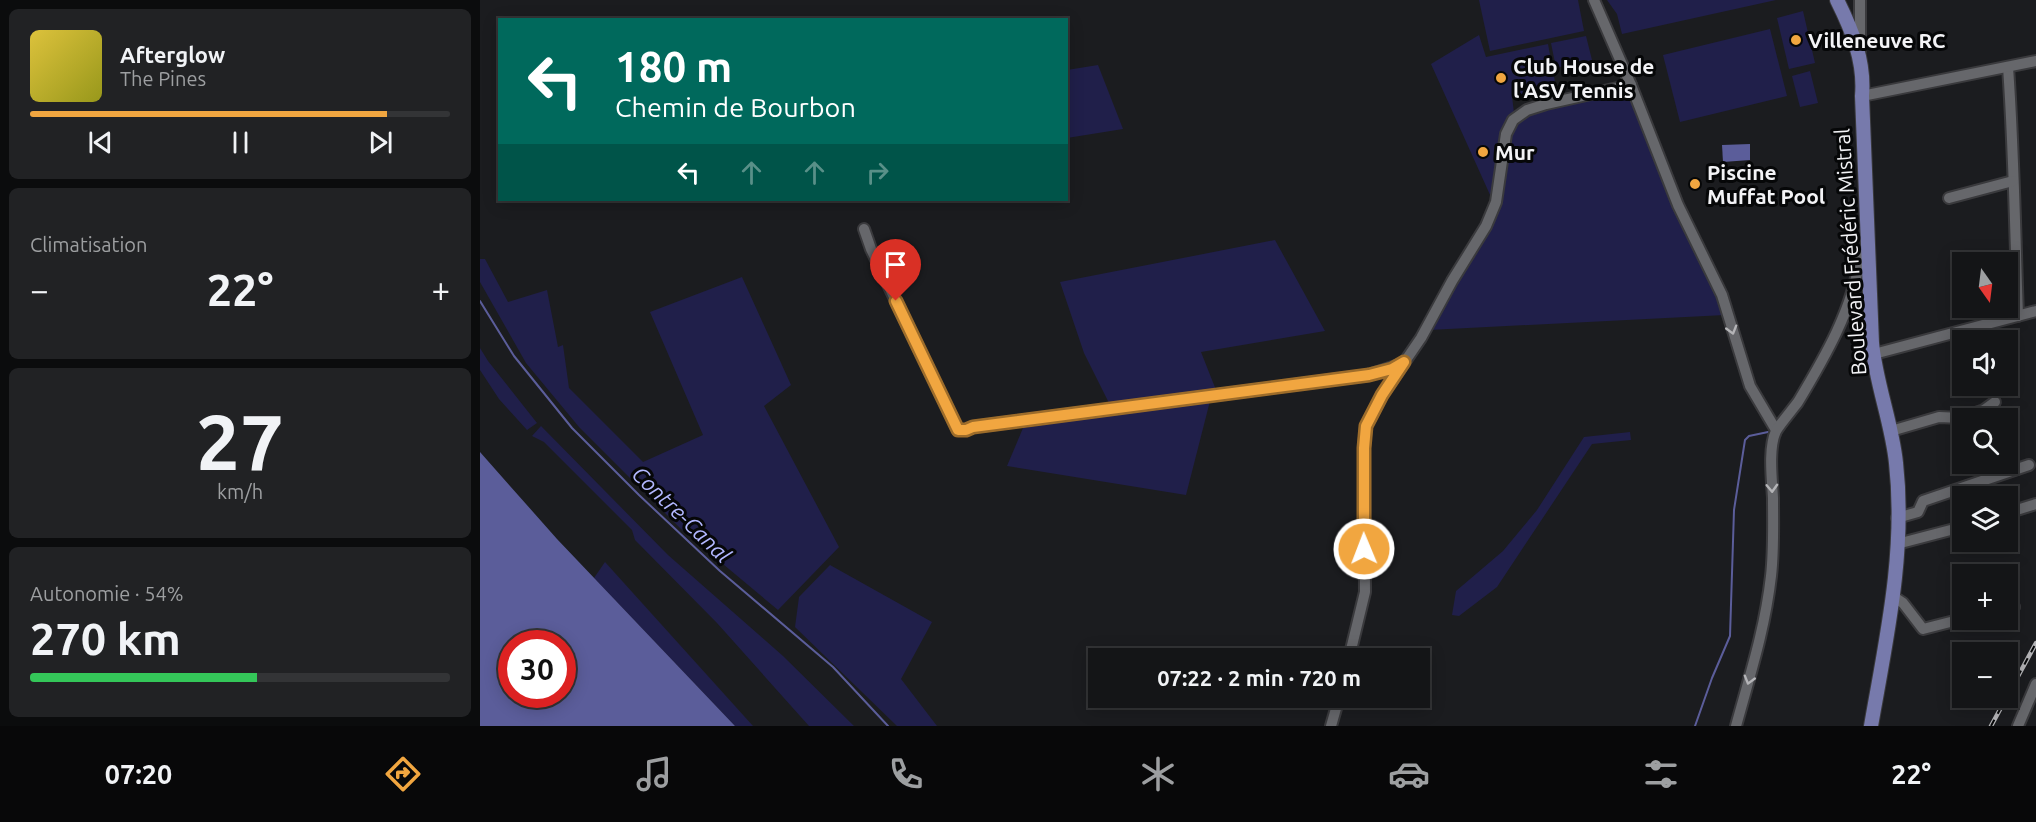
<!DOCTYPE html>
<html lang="fr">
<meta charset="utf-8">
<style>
body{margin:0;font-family:Ubuntu,sans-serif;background:#212224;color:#f1f3f6;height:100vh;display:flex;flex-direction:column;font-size:22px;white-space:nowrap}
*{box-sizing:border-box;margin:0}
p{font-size:20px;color:#9d9fa1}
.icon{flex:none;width:33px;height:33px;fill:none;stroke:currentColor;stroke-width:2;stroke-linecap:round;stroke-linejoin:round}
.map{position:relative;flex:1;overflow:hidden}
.panel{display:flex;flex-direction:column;gap:9px;padding:9px;background:#0b0c0d;width:480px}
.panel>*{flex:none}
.top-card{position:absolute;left:18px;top:18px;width:570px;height:183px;border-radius:0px;box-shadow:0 3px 15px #0003,0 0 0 2px #333436;background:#00695c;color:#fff;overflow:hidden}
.needle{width:39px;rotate:166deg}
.buttons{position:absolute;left:1472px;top:252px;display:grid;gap:12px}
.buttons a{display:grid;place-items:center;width:66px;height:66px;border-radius:0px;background:#141517;box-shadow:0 3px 15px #0003,0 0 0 2px #333436;font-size:30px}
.speed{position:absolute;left:18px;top:630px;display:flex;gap:12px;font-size:30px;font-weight:700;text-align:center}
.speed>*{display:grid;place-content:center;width:78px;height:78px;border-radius:50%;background:#141517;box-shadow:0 3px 15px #0003,0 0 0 2px #333436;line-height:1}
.speed .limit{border:9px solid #d22;background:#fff;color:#111}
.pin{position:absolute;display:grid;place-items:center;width:51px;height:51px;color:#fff;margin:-62px -26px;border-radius:50% 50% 50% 0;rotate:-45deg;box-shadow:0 0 6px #0007}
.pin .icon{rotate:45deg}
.me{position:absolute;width:66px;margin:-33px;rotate:359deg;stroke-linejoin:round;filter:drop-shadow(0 0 4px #0008)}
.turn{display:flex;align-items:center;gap:21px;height:126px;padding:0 18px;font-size:27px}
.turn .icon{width:78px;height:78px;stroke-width:2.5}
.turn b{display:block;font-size:42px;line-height:51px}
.lanes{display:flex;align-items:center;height:57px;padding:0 18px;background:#0003;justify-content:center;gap:30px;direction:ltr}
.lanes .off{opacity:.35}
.big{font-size:45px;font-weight:600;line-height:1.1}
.panel .widget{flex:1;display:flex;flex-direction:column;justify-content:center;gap:9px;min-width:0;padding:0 21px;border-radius:9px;background:#212224}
.panel .dial{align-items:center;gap:0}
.dial b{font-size:78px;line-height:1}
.song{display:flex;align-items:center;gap:18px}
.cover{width:72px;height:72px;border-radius:9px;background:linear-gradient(135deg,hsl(50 70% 55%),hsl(60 70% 35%))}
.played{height:6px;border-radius:3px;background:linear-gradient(90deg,#f1a640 85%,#333436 85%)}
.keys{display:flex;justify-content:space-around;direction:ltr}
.heat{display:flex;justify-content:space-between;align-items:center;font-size:33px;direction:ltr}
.charge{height:9px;border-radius:4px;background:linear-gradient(90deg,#34c759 54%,#333436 0)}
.trip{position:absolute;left:608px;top:648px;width:342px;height:60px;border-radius:0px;background:#141517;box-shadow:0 3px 15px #0003,0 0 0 2px #333436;font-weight:600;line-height:60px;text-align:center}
.menu{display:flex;height:96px;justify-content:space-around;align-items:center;background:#080809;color:#9d9fa1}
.menu .icon{width:42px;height:42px}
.menu .on{color:#f1a640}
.menu b{font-size:27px;color:#f1f3f6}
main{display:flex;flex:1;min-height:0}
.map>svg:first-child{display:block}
</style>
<main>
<section class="panel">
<div class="widget">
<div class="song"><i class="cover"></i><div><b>Afterglow</b><p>The Pines</p></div></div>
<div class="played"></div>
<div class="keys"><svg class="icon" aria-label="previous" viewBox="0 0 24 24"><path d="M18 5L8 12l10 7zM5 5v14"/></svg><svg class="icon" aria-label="pause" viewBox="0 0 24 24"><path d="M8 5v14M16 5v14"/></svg><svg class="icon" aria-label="next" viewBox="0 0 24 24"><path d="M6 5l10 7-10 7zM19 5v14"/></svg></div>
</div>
<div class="widget"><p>Climatisation</p>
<div class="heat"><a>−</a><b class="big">22°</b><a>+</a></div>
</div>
<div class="widget dial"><b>27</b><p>km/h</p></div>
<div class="widget"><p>Autonomie · 54%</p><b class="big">270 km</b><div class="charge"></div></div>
</section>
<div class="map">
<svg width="1556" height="726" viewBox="0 0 1556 726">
<rect width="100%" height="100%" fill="#1b1c1f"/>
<g fill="#201f4a">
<path d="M999,0h99l6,31 -94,20z"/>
<path d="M1127,0h169l-154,34 -5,-20z"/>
<path d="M1323,11l12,52 -26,6 -12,-51z"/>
<path d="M1290,29l17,67 -107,26 -17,-67z"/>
<path d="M999,35l7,22 62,-13 8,43 -44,9 2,17 -14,19 -9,65 -60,-133z"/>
<path d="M1106,36l6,24 -36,8 -5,-25z"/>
<path d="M618,65l25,64 -56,9v-68z"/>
<path d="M1330,71l8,32 -18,4 -8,-31z"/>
<path d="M1137,94h8l4,3 40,96 56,122 -296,15 67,-116 9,-68 11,-22 7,-6 13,-6z"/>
<path d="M795,240l50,91 -124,21 15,38 -107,13 -25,-50 -24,-71z"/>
<path d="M0,259h5l23,43 39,-12 11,57 5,-2 6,43 74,74 60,-27 -53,-123 92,-35 49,108 -27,21 75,141 -61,63 -97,-81 -102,-102 -53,-64 -46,-81z"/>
<path d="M0,348l8,13 49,62 -10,7 -28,-31 -19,-29z"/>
<path d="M730,401l-24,94 -179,-29 16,-38z"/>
<path d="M61,426l127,129 115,101 71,70h-45l-92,-103 -82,-83 -3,-10 -88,-88 -12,-6z"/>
<path d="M1150,432l1,8 -39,4 -95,143 -38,29 -7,-1 4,-24 47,-40 34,-41 47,-73z"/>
<path d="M125,562l148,164h-18l-141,-148z"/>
<path d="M350,565l102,57 -31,57 36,47h-40l-102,-99 4,-30z"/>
</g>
<g fill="#5b5d9a" fill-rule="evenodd">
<path d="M1270,144v16l-27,2 -1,-17z"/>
<path d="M0,452l77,87 178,187h-255zM32,644h50v50h-50z"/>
</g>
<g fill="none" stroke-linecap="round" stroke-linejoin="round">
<g stroke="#5b5d9a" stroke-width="2">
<path d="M0,301l34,55 58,72 67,67 81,76 113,96 55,59"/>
<path d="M1215,726l17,-48 18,-42 4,-126 11,-70 4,-4 19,-4"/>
</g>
<g stroke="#3a3a3d" stroke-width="14">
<g id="minor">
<path d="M1114,0l37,85 47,120 44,90 28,91 26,44"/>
<path d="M1380,0v50"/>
<path d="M1528,67c6,83 7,166 10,249"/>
<path d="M1382,96l174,-35"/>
<path d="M1469,198l64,-17"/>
<path d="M384,229l7,20 87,181h8l7,-3 396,-52 33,-11"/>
<path d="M1394,354l162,-43"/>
<path d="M1411,431l48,-14 22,1 23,-8 11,-8"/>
<path d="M1527,513l29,-9"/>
<path d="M1417,518l21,-6 5,-11 106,-36"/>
<path d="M1417,544l65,-17"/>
<path d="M1414,597l9,6 20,26 39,-10"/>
<path d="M1527,608l7,-1"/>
<path d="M869,658l16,-66 -1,-144 2,-22 16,-31 39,-57 31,-57 34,-55 10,-24 10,-68 7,-14 14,-10 19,-6 85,-19"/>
<path d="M851,726l8,-28"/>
<path d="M1256,726c14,-51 29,-97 35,-150 3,-26 2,-52 2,-78 -1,-18 -5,-50 3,-67 4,-7 16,-21 22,-29 27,-45 55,-93 62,-145l8,-5"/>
<path d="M1538,726l18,-42"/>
</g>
</g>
<g stroke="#3a3a3d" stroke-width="16">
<path id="major" d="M1357,0c15,30 28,61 25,96l10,247c4,41 20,80 24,120 10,89 -10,177 -25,263"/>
</g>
<use href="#minor" stroke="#66676b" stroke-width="10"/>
<use href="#major" stroke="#777aac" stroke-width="14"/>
<g stroke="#b4b4b7" stroke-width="4.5">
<path id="rail" d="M1511,726l45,-83"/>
</g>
<use href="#rail" stroke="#060708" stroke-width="2" stroke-dasharray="7" stroke-linecap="butt"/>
</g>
<defs><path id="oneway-chevron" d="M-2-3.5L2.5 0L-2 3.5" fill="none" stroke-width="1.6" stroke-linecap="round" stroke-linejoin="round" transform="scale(1.5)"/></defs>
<g stroke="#b4b4b7">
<use href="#oneway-chevron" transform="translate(1252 330) rotate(74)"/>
<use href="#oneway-chevron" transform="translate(1292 488) rotate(88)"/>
<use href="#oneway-chevron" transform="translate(1269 680) rotate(106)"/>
</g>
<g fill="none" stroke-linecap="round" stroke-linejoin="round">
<g stroke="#9d6c2a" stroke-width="15">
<path id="route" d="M416,301l62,129h8l7,-3 396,-52 23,-6 12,-7 -22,33 -16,31 -2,22v101"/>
</g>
<use href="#route" stroke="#f1a640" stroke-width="10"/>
</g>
<g fill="#f1a640" stroke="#060708" stroke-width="2">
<circle cx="1316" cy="40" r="6"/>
<circle cx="1021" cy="78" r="6"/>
<circle cx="1003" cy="152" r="6"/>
<circle cx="1215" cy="184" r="6"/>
</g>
<g text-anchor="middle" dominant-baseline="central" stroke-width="6" stroke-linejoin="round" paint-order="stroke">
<g font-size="21" font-weight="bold" fill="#f3f3f6" stroke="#060708" text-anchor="start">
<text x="1328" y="40">Villeneuve RC</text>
<text x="1033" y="66">Club House de<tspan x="1033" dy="24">l'ASV Tennis</tspan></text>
<text x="1015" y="152">Mur</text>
<text x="1227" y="172">Piscine<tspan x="1227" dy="24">Muffat Pool</tspan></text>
</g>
<g font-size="21" fill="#f3f3f6" stroke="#060708">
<text transform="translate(1370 252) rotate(-94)">Boulevard Frédéric Mistral</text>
</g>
<g font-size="22" font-style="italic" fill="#b2b7ff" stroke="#060708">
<text transform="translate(202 514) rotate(44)">Contre-Canal</text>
</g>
</g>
</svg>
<div class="buttons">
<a><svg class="needle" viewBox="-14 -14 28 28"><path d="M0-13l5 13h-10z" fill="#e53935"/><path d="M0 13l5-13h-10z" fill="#9d9fa1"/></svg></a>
<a><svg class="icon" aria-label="sound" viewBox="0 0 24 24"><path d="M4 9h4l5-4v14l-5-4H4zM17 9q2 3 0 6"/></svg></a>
<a><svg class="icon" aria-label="search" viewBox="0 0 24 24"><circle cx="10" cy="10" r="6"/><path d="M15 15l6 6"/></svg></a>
<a><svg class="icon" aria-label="layers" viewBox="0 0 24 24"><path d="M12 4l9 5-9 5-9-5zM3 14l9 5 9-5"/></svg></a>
<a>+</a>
<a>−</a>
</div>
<div class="speed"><div class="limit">30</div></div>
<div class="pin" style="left:416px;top:301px;background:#d93025"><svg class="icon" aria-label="arrive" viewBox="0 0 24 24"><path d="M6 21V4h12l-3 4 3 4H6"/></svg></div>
<svg class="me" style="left:884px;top:549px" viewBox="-20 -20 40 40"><circle r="17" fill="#f1a640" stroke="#fff" stroke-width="3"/><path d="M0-11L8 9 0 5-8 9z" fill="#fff"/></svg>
<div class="trip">07:22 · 2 min · 720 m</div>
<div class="top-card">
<div class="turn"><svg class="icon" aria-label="left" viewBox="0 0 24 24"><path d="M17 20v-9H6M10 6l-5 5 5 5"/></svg><div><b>180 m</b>Chemin de Bourbon</div></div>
<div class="lanes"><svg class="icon" aria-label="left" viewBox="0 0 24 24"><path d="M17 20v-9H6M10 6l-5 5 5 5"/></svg><svg class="icon off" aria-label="ahead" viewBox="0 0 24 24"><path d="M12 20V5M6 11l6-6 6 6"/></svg><svg class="icon off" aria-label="ahead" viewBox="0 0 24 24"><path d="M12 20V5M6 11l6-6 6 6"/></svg><svg class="icon off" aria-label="right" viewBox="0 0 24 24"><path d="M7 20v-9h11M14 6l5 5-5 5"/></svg></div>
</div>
</div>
</main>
<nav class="menu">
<b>07:20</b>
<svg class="icon on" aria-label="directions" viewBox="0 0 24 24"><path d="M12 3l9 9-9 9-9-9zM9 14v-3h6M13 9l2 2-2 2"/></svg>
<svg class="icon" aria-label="music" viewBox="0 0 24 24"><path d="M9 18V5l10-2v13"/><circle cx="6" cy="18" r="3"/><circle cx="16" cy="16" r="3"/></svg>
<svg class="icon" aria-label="phone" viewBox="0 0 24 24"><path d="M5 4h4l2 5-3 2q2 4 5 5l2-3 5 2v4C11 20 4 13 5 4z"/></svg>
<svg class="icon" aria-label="climate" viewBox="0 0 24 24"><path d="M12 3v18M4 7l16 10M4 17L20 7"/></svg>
<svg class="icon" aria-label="car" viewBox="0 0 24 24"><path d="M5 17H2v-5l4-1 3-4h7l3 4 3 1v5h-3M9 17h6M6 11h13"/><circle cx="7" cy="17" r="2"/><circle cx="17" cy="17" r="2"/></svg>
<svg class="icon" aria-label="filters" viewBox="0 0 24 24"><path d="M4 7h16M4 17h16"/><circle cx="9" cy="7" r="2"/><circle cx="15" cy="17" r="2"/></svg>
<b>22°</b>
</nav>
